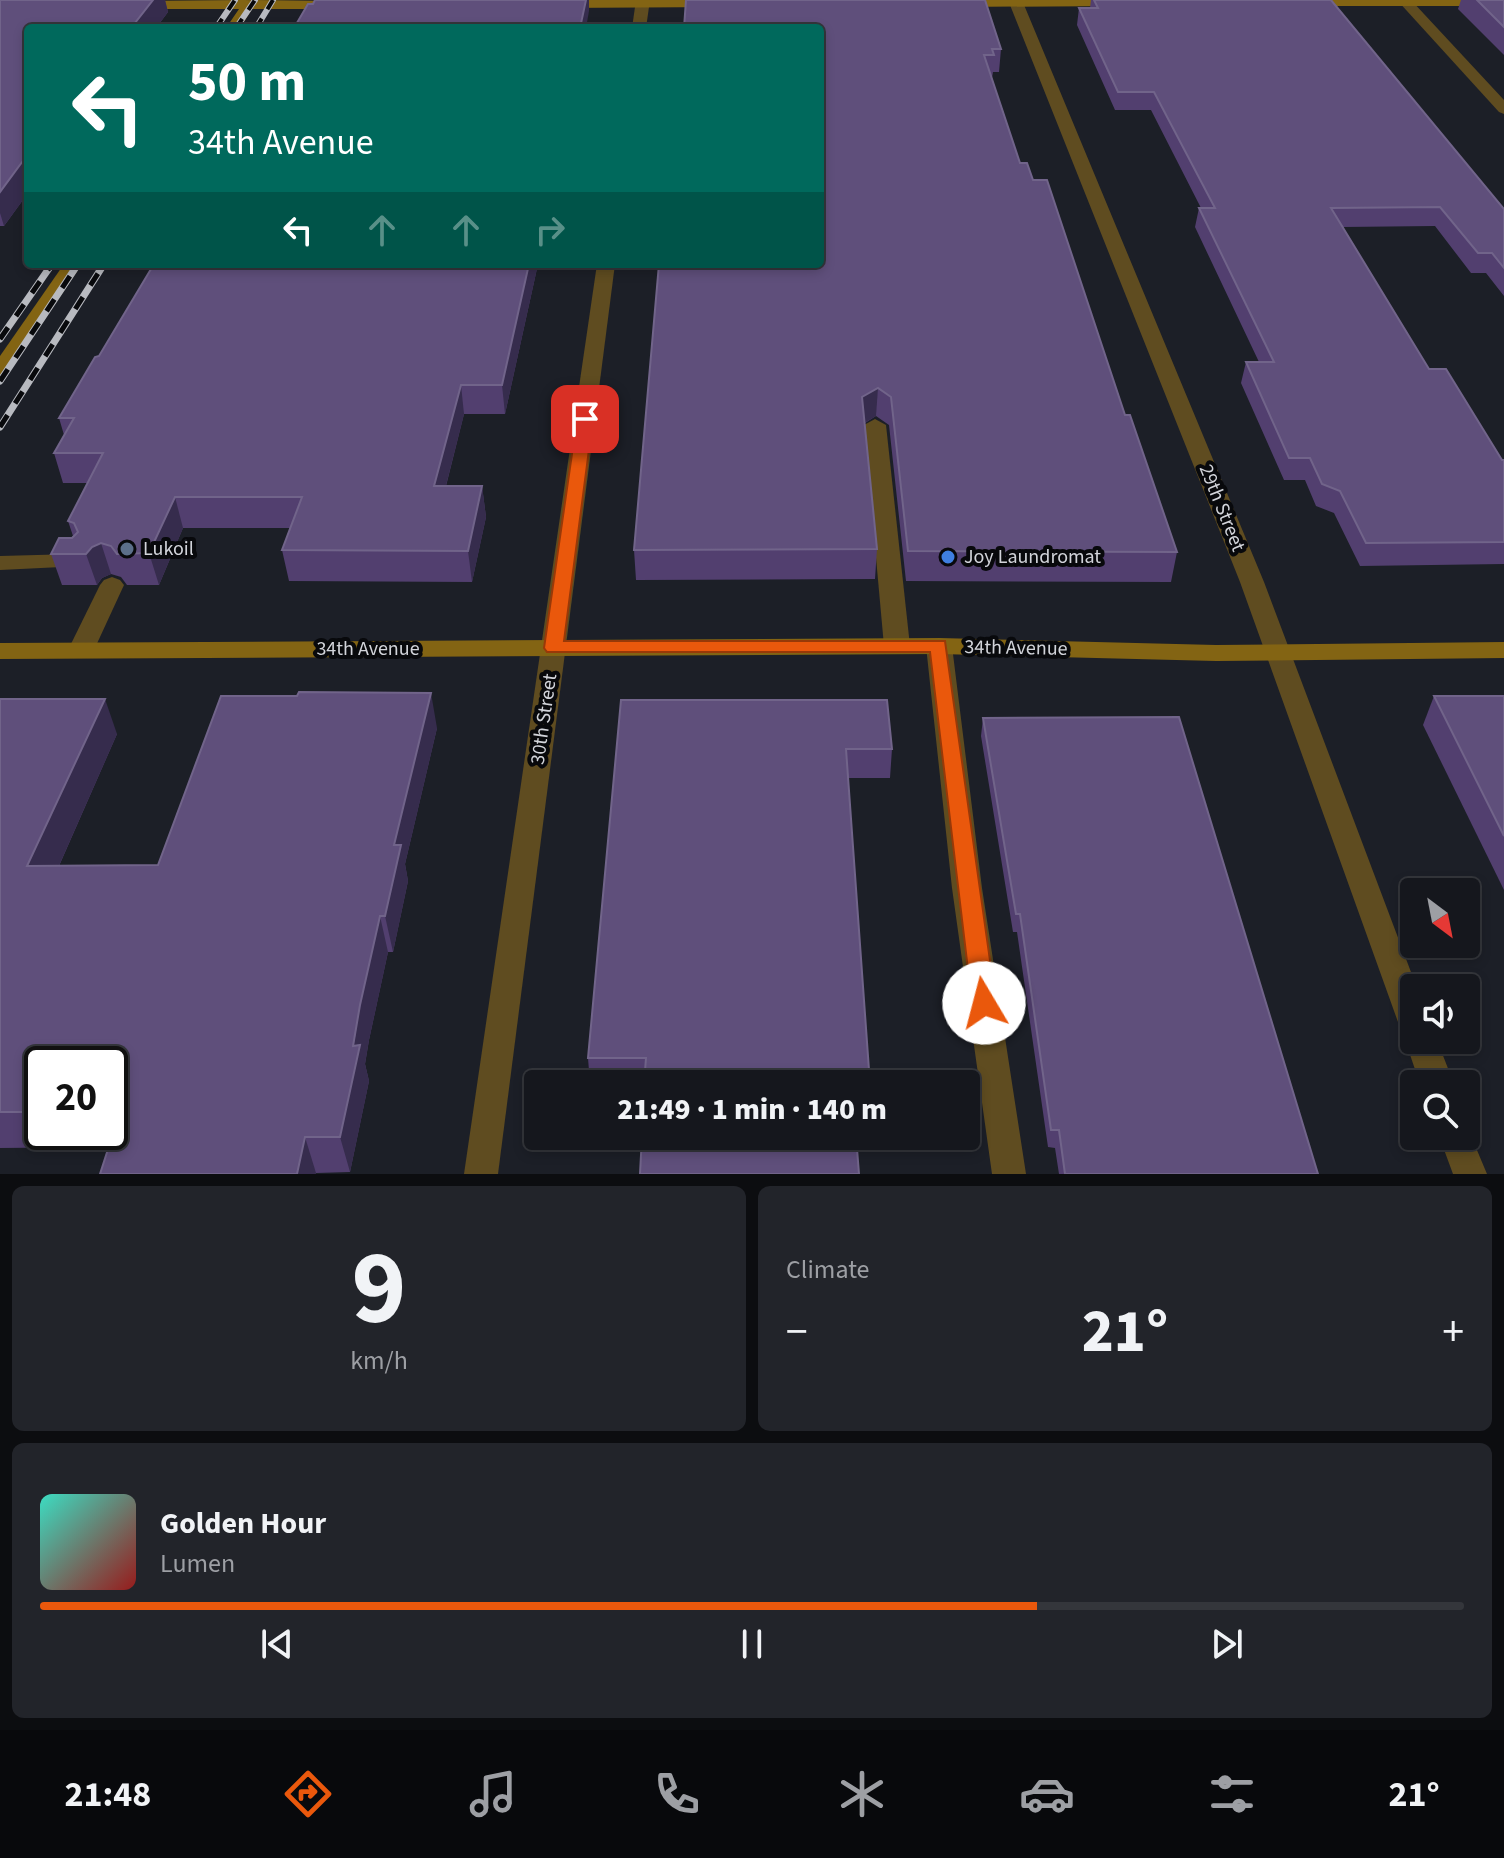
<!DOCTYPE html>
<meta charset="utf-8">
<style>
body{margin:0;font-family:"Source Sans 3",sans-serif;background:#22242a;color:#f1f3f6;height:100vh;display:flex;flex-direction:column;font-size:30px;white-space:nowrap}
*{box-sizing:border-box;margin:0}
p{font-size:26px;color:#9d9fa4}
.icon{flex:none;width:44px;height:44px;fill:none;stroke:currentColor;stroke-width:2;stroke-linecap:round;stroke-linejoin:round}
.map{position:relative;height:1174px;overflow:hidden}
.side{display:flex;flex-direction:column;gap:12px;padding:12px;background:#0c0d10;flex:1}
.side>*{flex:none}
.guide{position:absolute;left:24px;top:24px;width:800px;height:244px;border-radius:8px;box-shadow:0 4px 12px #0003,0 0 0 2px #34363b;background:#00695c;color:#fff;overflow:hidden}
.needle{width:52px;rotate:148deg}
.tools{position:absolute;left:1400px;top:878px;display:grid;gap:16px}
.tools a{display:grid;place-items:center;width:80px;height:80px;border-radius:8px;background:#15171d;box-shadow:0 4px 12px #0003,0 0 0 2px #34363b;font-size:40px}
.speed{position:absolute;left:24px;top:1046px;display:flex;gap:16px;font-size:40px;font-weight:700;text-align:center}
.speed>*{display:grid;place-content:center;width:104px;height:104px;border-radius:50%;background:#15171d;box-shadow:0 4px 12px #0003,0 0 0 2px #34363b;line-height:1}
.speed .limit{border:4px solid #111;border-radius:12px;background:#fff;color:#111}
.pin{position:absolute;display:grid;place-items:center;width:68px;height:68px;color:#fff;margin:-34px;border-radius:16px;box-shadow:0 4px 12px #0006}
.me{position:absolute;width:88px;margin:-44px;rotate:352deg;stroke-linejoin:round;filter:drop-shadow(0 0 6px #0008)}
.turn{display:flex;align-items:center;gap:28px;height:168px;padding:0 32px;font-size:36px}
.turn .icon{width:104px;height:104px;stroke-width:2.5}
.turn b{display:block;font-size:56px;line-height:68px}
.lanes{display:flex;align-items:center;height:76px;padding:0 32px;background:#0003;justify-content:center;gap:40px;direction:ltr}
.lanes .off{opacity:.35}
.big{font-size:60px;font-weight:800;line-height:1.1}
.side .widget{flex:1;display:flex;flex-direction:column;justify-content:center;gap:12px;min-width:0;padding:0 28px;border-radius:12px;background:#22242a}
.side .dial{align-items:center;gap:0}
.dial b{font-size:104px;line-height:1}
.song{display:flex;align-items:center;gap:24px}
.cover{width:96px;height:96px;border-radius:12px;background:linear-gradient(135deg,hsl(170 70% 55%),hsl(0 70% 35%))}
.played{height:8px;border-radius:4px;background:linear-gradient(90deg,#ea580c 70%,#34363b 70%)}
.keys{display:flex;justify-content:space-around;direction:ltr}
.heat{display:flex;justify-content:space-between;align-items:center;font-size:44px;direction:ltr}
.side .tiles{flex:1;display:grid;gap:12px;grid-template-columns:1fr 1fr}
.widget:last-child{grid-column:span 2}
.trip{position:absolute;left:524px;top:1070px;width:456px;height:80px;border-radius:8px;background:#15171d;box-shadow:0 4px 12px #0003,0 0 0 2px #34363b;font-weight:800;line-height:80px;text-align:center}
.tabs{display:flex;height:128px;justify-content:space-around;align-items:center;background:#08090c;color:#9d9fa4}
.tabs .icon{width:56px;height:56px}
.tabs .selected{color:#ea580c}
.tabs b{font-size:36px;color:#f1f3f6}
.map>svg:first-child{display:block}
</style>
<div class="map">
<svg width="1504" height="1174" viewBox="0 0 1504 1174">
<rect width="100%" height="100%" fill="#1c1f27"/>
<g fill="none" stroke-linecap="round" stroke-linejoin="round">
<g fill="#5f4c20" fill-rule="evenodd">
<path d="M875,419l11,6 24,221 -4,6 -9,2 -9,-2 -4,-6 -20,-221z"/>
<path d="M74,554l8,2 4,5 -4,5 -82,4v-14z"/>
<path d="M112,577l8,3 4,5 -30,65 -4,6 -9,2 -9,-2 -4,-6 32,-65 4,-5z"/>
<path d="M939,638l9,2 4,6 30,242 44,286h-34l-40,-286 -26,-242 4,-6z"/>
</g>
<g fill="#5f4c20" fill-rule="evenodd">
<path d="M636,0h14l-4,28h-14z"/>
<path d="M1008,0h14l242,582 153,406h-3v52h23l17,44h-34l-15,-44 3,-7 -5,-2 -5,-9 -158,-440z"/>
<path d="M1397,0h14l93,100v14l-5,-2z"/>
<path d="M597,264h18l-117,910h-34z"/>
<path d="M1466,1124l21,50h-34l-14,-38h27z"/>
</g>
<g fill="#836413" fill-rule="evenodd">
<path d="M244,0l94,1 7,4 -7,4h-86l-12,19h-14l13,-19h-105l-7,-4 7,-4z"/>
<path d="M718,0l5,1v6l-165,1 -7,-4 7,-4z"/>
<path d="M950,0h177l2,2 -7,4 -168,1 -7,-4z"/>
<path d="M1297,0h207v6h-202l-5,-1z"/>
<path d="M64,264h18l-75,111 -7,2v-21z"/>
<path d="M939,638l277,7 288,-3v16l-288,3 -277,-7 -939,5v-16z"/>
</g>
<g stroke="#b8bac0" stroke-width="6">
<g id="rail-far1">
<path d="M216,28l19,-28"/>
<path d="M236,28l19,-28"/>
<path d="M256,28l17,-28"/>
</g>
</g>
<g stroke="#b8bac0" stroke-width="7">
<g id="rail">
<path d="M0,339l52,-75"/>
<path d="M0,381l78,-117"/>
<path d="M0,427l104,-163"/>
</g>
</g>
<use href="#rail-far1" stroke="#08090c" stroke-width="4" stroke-dasharray="11" stroke-linecap="butt"/>
<use href="#rail" stroke="#08090c" stroke-width="5" stroke-dasharray="14" stroke-linecap="butt"/>
</g>
<g fill="#523f6f" fill-rule="evenodd">
<path d="M0,0h165l3,12 -12,16h-128v165l-24,33h-4z"/>
<path d="M1091,0h240l173,209v87l-18,-23h-15l-36,-47 -92,1 86,142 73,91h2v104l-144,2 -26,-53 -18,-7 -11,-26h-21l-43,-97 5,-21h13l-64,-135 4,-19h2l-50,-98h-36l-38,-85 2,-17h11z"/>
<path d="M1461,0h43v55l-46,-46z"/>
<path d="M820,28l181,21 -2,23h-6l-1,6 28,85 13,17 144,372 -6,30 -265,-1 -17,-156 -13,-9 -11,7 12,126 -2,30 -239,1 -2,-30z"/>
<path d="M538,264l-33,150h-41l-18,72h36l4,31 -14,65 -183,-1 -7,-31 8,-22h-107l-24,57h-32l-6,-8 -10,-3 -9,4 -5,7h-35l-11,-31 22,-18 -5,-15 20,-38h-25l-9,-30 10,-18 -5,-17z"/>
<path d="M1434,696h70v194l-81,-165z"/>
<path d="M0,699l117,35 -58,132 99,-1 279,-137 -32,136 3,17 -15,71h-5l-19,88 -4,24 4,17 -19,91 -34,1 -208,-26 -108,1zM42,1064h68v68h-68z"/>
<path d="M621,700l271,49 -2,29h-42l22,306h-280l-2,-26z"/>
<path d="M983,718l335,456h-259l-4,-26 -7,-1 -31,-215h-4l-32,-196z"/>
</g>
<g fill="#362c4d">
<path d="M153,0h12l3,12 -12,16h-25z"/>
<path d="M586,0h3v11l-3,17h-6z"/>
<path d="M28,154v39l-24,33 -4,-13v-21z"/>
<path d="M529,264h9l-33,150 -3,-29z"/>
<path d="M461,385l3,29 -26,103 -4,-31z"/>
<path d="M878,388l-2,28 -15,9 1,-28z"/>
<path d="M482,486l4,31 -14,65 -4,-31z"/>
<path d="M175,497l8,31 -24,57 -10,-32z"/>
<path d="M101,543l10,31 -9,4 -5,7 -11,-31 6,-7z"/>
<path d="M431,693l6,35 -32,136 3,17 -15,71 -8,-36 9,-71z"/>
<path d="M105,699l12,35 -74,168 -16,-36z"/>
<path d="M380,916l8,36 -19,88 -4,24 4,17 -19,91 -10,-35 20,-132z"/>
<path d="M305,1137l11,36v1h-19z"/>
</g>
<g fill="#5f4f7b" stroke="#71648a" stroke-width="2">
<path d="M0,0h153l-22,28h-103v126l-28,38z"/>
<path d="M315,0h271l-6,28h-286l14,-24h5z"/>
<path d="M686,0h299l16,49h-9l2,6h-10l36,108h7l6,17h14l78,235h5l47,137 -269,-1 -17,-154 -13,-9 -16,9 15,152 -243,1 25,-286h161v-236h-136z"/>
<path d="M1094,0h237l173,209v59l-12,-15h-14l-38,-46 -109,1 98,161h17l56,91h2v82l-138,1 -26,-52 -18,-7 -12,-26h-21l-43,-96h28l-75,-154h16l-61,-116h-36l-39,-84h19z"/>
<path d="M1477,0h27v27z"/>
<path d="M154,264h375l-27,121h-41l-27,101h48l-14,65 -186,-1 20,-53h-127l-26,56 -32,1 -6,-8 -10,-3 -9,4 -6,7h-35l8,-16h13l6,-6 -4,-9 -6,-2 35,-68h-49l20,-35h-15l36,-61 4,-1z"/>
<path d="M299,692l132,1 -37,152h7l-16,71h-5l-20,89 -7,41 7,-1 -20,92h-35l-8,37h-197l20,-62h-10v-48h-68v48h-42v-413h105l-78,167 131,-1 63,-169h76z"/>
<path d="M1434,696h70v140z"/>
<path d="M621,700h266l5,49h-46l24,335h-226l2,-26h-58z"/>
<path d="M1179,717l139,457h-253l-6,-44h-8l-31,-216h-4l-33,-196z"/>
<path d="M642,1136h214l3,38h-219z"/>
</g>
<path fill="#ea580c" stroke="#983908" stroke-width="2" d="M585,414l8,5 -29,222h381l51,362 -4,7 -8,3 -9,-3 -3,-7 -42,-351h-383l-3,-4 33,-229z"/>
<circle fill="#5c6f8a" stroke="#08090c" stroke-width="3" cx="127" cy="549" r="8"/>
<circle fill="#3f7fe0" stroke="#08090c" stroke-width="3" cx="948" cy="557" r="8"/>
<g text-anchor="middle" dominant-baseline="central" stroke-width="8" stroke-linejoin="round" paint-order="stroke">
<g font-size="20" fill="#d2d4da" stroke="#08090c">
<text transform="translate(1222 508) rotate(68)">29th Street</text>
<text transform="translate(1016 648) rotate(1)">34th Avenue</text>
<text x="368" y="649">34th Avenue</text>
<text transform="translate(544 719) rotate(-82)">30th Street</text>
</g>
<g font-size="20" fill="#d2d4da" stroke="#08090c" text-anchor="start">
<text x="143" y="549">Lukoil</text>
<text x="964" y="557">Joy Laundromat</text>
</g>
</g>
</svg>
<div class="tools">
<a><svg class="needle" viewBox="-14 -14 28 28"><path d="M0-13l5 13h-10z" fill="#e53935"/><path d="M0 13l5-13h-10z" fill="#9d9fa4"/></svg></a>
<a><svg class="icon" aria-label="sound" viewBox="0 0 24 24"><path d="M4 9h4l5-4v14l-5-4H4zM17 9q2 3 0 6"/></svg></a>
<a><svg class="icon" aria-label="search" viewBox="0 0 24 24"><circle cx="10" cy="10" r="6"/><path d="M15 15l6 6"/></svg></a>
</div>
<div class="speed"><div class="limit">20</div></div>
<div class="pin" style="left:585px;top:419px;background:#d93025"><svg class="icon" aria-label="arrive" viewBox="0 0 24 24"><path d="M6 21V4h12l-3 4 3 4H6"/></svg></div>
<svg class="me" style="left:984px;top:1003px" viewBox="-20 -20 40 40"><circle r="19" fill="#fff"/><path d="M0-13L10 11 0 6-10 11z" fill="#ea580c"/></svg>
<div class="trip">21:49 · 1 min · 140 m</div>
<div class="guide">
<div class="turn"><svg class="icon" aria-label="left" viewBox="0 0 24 24"><path d="M17 20v-9H6M10 6l-5 5 5 5"/></svg><div><b>50 m</b>34th Avenue</div></div>
<div class="lanes"><svg class="icon" aria-label="left" viewBox="0 0 24 24"><path d="M17 20v-9H6M10 6l-5 5 5 5"/></svg><svg class="icon off" aria-label="ahead" viewBox="0 0 24 24"><path d="M12 20V5M6 11l6-6 6 6"/></svg><svg class="icon off" aria-label="ahead" viewBox="0 0 24 24"><path d="M12 20V5M6 11l6-6 6 6"/></svg><svg class="icon off" aria-label="right" viewBox="0 0 24 24"><path d="M7 20v-9h11M14 6l5 5-5 5"/></svg></div>
</div>
</div>
<section class="side">
<div class="tiles">
<div class="widget dial"><b>9</b><p>km/h</p></div>
<div class="widget"><p>Climate</p>
<div class="heat"><a>−</a><b class="big">21°</b><a>+</a></div>
</div>
<div class="widget">
<div class="song"><i class="cover"></i><div><b>Golden Hour</b><p>Lumen</p></div></div>
<div class="played"></div>
<div class="keys"><svg class="icon" aria-label="previous" viewBox="0 0 24 24"><path d="M18 5L8 12l10 7zM5 5v14"/></svg><svg class="icon" aria-label="pause" viewBox="0 0 24 24"><path d="M8 5v14M16 5v14"/></svg><svg class="icon" aria-label="next" viewBox="0 0 24 24"><path d="M6 5l10 7-10 7zM19 5v14"/></svg></div>
</div>
</div>
</section>
<nav class="tabs">
<b>21:48</b>
<svg class="icon selected" aria-label="directions" viewBox="0 0 24 24"><path d="M12 3l9 9-9 9-9-9zM9 14v-3h6M13 9l2 2-2 2"/></svg>
<svg class="icon" aria-label="music" viewBox="0 0 24 24"><path d="M9 18V5l10-2v13"/><circle cx="6" cy="18" r="3"/><circle cx="16" cy="16" r="3"/></svg>
<svg class="icon" aria-label="phone" viewBox="0 0 24 24"><path d="M5 4h4l2 5-3 2q2 4 5 5l2-3 5 2v4C11 20 4 13 5 4z"/></svg>
<svg class="icon" aria-label="climate" viewBox="0 0 24 24"><path d="M12 3v18M4 7l16 10M4 17L20 7"/></svg>
<svg class="icon" aria-label="car" viewBox="0 0 24 24"><path d="M5 17H2v-5l4-1 3-4h7l3 4 3 1v5h-3M9 17h6M6 11h13"/><circle cx="7" cy="17" r="2"/><circle cx="17" cy="17" r="2"/></svg>
<svg class="icon" aria-label="filters" viewBox="0 0 24 24"><path d="M4 7h16M4 17h16"/><circle cx="9" cy="7" r="2"/><circle cx="15" cy="17" r="2"/></svg>
<b>21°</b>
</nav>
